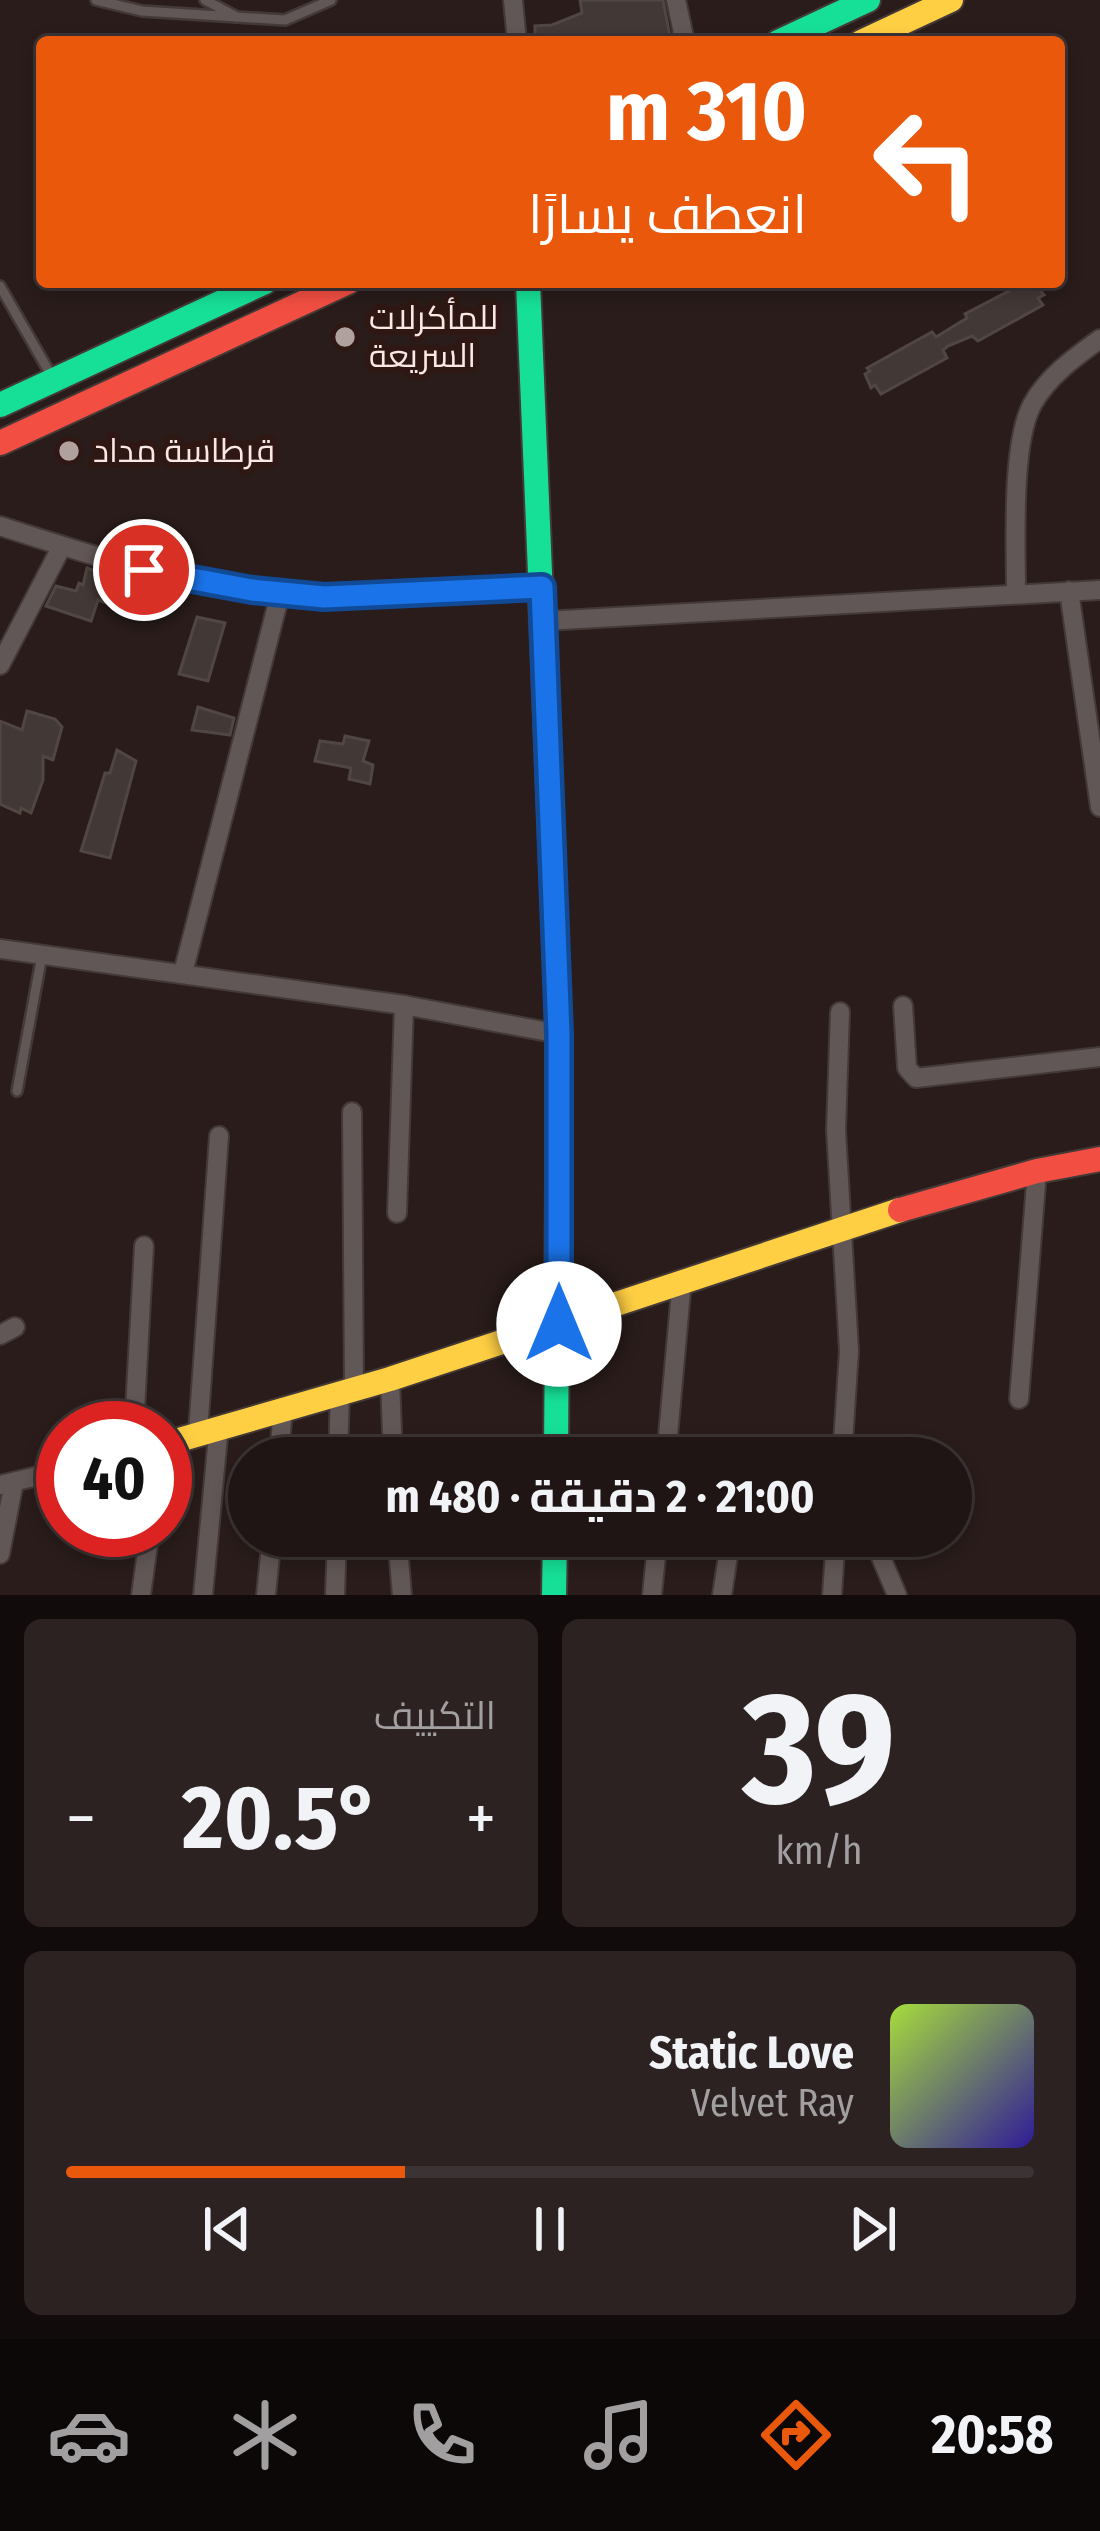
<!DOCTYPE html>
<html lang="ar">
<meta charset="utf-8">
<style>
body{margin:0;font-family:"Fira Sans Condensed",Cairo,sans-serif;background:#2c2222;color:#f1f3f6;direction:rtl;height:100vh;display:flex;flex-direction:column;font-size:45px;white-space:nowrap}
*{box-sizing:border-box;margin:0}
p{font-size:39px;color:#a19fa0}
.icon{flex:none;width:66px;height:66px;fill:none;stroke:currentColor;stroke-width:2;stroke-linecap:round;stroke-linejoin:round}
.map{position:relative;height:1595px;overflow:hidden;direction:ltr}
.panel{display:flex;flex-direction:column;gap:24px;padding:24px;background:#110c0b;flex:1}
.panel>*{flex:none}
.guide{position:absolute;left:36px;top:36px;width:1029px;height:252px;border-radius:12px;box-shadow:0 6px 18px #0003,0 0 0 3px #3c3434;direction:rtl;background:#ea580c;color:#fff;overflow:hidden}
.speed{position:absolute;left:36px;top:1401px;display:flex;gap:24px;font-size:60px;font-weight:700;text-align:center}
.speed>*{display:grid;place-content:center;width:156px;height:156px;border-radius:50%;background:#1f1514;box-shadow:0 6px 18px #0003,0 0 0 3px #3c3434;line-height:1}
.speed .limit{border:18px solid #d22;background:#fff;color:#111}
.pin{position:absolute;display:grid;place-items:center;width:102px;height:102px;color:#fff;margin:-51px;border:6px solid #fff;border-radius:50%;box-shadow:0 3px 12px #0007}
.me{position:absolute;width:132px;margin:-66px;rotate:0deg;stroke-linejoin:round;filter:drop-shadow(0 0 9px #0008)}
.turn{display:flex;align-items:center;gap:42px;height:252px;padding:0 60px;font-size:54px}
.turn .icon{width:156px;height:156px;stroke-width:2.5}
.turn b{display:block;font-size:84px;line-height:102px}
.big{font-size:90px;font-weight:700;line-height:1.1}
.panel .card{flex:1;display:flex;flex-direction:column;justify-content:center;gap:18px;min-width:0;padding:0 42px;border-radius:18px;background:#2c2222}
.panel .dial{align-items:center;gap:0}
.dial b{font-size:156px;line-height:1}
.song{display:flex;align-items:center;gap:36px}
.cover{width:144px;height:144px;border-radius:18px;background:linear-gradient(135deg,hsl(80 70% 55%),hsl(250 70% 35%))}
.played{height:12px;border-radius:6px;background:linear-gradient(90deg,#ea580c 35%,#3c3434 35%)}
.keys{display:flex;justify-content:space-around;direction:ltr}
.heat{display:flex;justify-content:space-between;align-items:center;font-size:66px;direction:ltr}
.panel .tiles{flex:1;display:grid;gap:24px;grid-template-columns:1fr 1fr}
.card:last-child{grid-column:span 2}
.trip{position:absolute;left:228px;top:1437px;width:744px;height:120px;border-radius:60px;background:#1f1514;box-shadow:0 6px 18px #0003,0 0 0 3px #3c3434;font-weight:700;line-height:120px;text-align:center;direction:rtl}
.tab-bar{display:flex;height:192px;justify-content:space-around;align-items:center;background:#0c0808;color:#a19fa0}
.tab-bar .icon{width:84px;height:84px}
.tab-bar .active{color:#ea580c}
.tab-bar b{font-size:54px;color:#f1f3f6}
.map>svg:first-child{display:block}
</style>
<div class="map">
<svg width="1100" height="1595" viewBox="0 0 1100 1595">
<rect width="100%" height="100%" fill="#291c1a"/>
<g fill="#423835" stroke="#504642" stroke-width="3">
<path d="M580,0h83l8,42h-136v-16l17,-1 30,-12z"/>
<path d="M1026,282h26l-12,8 4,5 -6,3 5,7 -65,36 -6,-5 -24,10 -5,4 4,8 -66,36 -6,-9 -4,3 -6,-14 5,-3 -3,-3 65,-36 4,5 31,-19 -2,-4z"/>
<path d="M87,568l33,12 -8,25 -14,-5 -7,21 -45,-15 10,-20 20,5 3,-8 4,2z"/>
<path d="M197,617l28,6 -17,58 -29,-7z"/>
<path d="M198,707l36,11 -4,17 -38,-5z"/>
<path d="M27,711l28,8 7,8 -9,33 -10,-4v24l-12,33 -10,-5 -1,5 -20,-9v-83l22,9z"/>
<path d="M345,736l24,5 -6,20 10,4 -3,19 -21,-5 2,-11 -36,-7 5,-20 23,3z"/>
<path d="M117,750l19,11 -26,97 -29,-7 24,-78h5z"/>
</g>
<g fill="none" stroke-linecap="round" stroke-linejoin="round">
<g stroke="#433936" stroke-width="14">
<g id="lane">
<path d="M96,0l46,11 143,9 46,-20"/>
<path d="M205,0l32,17"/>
<path d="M0,286l51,89"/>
<path d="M17,1091l25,-136"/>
</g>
</g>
<g stroke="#433936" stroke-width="22">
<g id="street">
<path d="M513,0l4,42"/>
<path d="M676,0l9,42"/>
<path d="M0,526c93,30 188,61 285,69 85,6 173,-4 258,-8"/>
<path d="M1069,591l31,216"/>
<path d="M1016,594c0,-47 -5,-150 16,-189 15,-28 43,-48 68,-66"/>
<path d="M544,621l556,-31"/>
<path d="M0,665l62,-119"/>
<path d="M0,949l404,56 155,29"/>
<path d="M183,973l97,-379"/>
<path d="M903,1006l4,62 9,10 184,-21"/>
<path d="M840,1012l-4,118 13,221 -7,107"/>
<path d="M352,1112l2,276"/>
<path d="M397,1213l7,-208"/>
<path d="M0,1335l15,-8"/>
<path d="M390,1379l3,79"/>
<path d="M1019,1399l18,-228"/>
<path d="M134,1428l10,-182"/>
<path d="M198,1432l21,-296"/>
<path d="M279,1458l4,-51"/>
<path d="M338,1458l2,-66"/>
<path d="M666,1458l16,-178"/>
<path d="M0,1485l63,-15"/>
<path d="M397,1536l5,59"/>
<path d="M872,1536l25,59"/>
<path d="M0,1554l14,-72"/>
<path d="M141,1595l9,-65"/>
<path d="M203,1595l16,-169"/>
<path d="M266,1595l6,-59"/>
<path d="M335,1595l2,-59"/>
<path d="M652,1595l6,-59"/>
<path d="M722,1595l9,-59"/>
<path d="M832,1595l4,-59"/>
</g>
</g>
<g stroke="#433936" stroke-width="28">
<g id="fast">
<path d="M778,42l90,-42"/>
<path d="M528,282l31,752 -3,424"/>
<path d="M0,405l265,-123"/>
<path d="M554,1595l1,-59"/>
</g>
</g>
<g stroke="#433936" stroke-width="28">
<g id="slow">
<path d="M861,42l90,-42"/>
<path d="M165,1444l225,-65 510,-169"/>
</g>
</g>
<g stroke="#433936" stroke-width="28">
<g id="jam">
<path d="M0,443l348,-161"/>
<path d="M900,1210l137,-39 63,-12"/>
</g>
</g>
<use href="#lane" stroke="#615756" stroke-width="9"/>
<use href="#street" stroke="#615756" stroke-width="18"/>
<use href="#fast" stroke="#16e098" stroke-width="24"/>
<use href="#slow" stroke="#ffcf43" stroke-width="24"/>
<use href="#jam" stroke="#f24e42" stroke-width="24"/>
</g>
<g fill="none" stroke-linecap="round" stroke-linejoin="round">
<g stroke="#114b97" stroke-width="30">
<path id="route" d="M144,570l108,20 72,7 218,-10 17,447v290"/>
</g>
<use href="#route" stroke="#1a73e8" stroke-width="21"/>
</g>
<g fill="#b0a19e" stroke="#2f1814" stroke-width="4.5">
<circle cx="345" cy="337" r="12"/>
<circle cx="69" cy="451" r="12"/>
</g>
<g text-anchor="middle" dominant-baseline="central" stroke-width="12" stroke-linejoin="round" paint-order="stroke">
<g font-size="33" fill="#f9e8e5" stroke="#2f1814" text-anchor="start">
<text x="369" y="318">للمأكرلات<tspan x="369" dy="38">السريعة</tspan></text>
<text x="93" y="451">قرطاسة مداد</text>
</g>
</g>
</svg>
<div class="speed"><div class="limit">40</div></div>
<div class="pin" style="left:144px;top:570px;background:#d93025"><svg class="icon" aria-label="arrive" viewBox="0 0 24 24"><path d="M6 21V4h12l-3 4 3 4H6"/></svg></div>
<svg class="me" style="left:559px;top:1324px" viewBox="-20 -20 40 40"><circle r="19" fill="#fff"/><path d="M0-13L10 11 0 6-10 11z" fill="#1a73e8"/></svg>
<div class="trip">21:00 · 2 دقيقة · 480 m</div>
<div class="guide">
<div class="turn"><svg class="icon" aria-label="left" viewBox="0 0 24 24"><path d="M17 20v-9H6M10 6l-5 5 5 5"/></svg><div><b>310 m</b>انعطف يسارًا</div></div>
</div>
</div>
<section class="panel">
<div class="tiles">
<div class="card dial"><b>39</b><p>km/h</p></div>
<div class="card"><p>التكييف</p>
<div class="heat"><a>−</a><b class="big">20.5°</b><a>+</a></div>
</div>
<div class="card">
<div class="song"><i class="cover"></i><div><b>Static Love</b><p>Velvet Ray</p></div></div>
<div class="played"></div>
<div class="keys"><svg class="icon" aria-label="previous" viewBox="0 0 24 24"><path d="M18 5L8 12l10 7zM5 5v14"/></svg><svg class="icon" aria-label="pause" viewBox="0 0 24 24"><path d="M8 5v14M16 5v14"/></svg><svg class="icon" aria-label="next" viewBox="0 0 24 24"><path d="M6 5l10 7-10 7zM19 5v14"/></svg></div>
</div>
</div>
</section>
<nav class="tab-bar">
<b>20:58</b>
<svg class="icon active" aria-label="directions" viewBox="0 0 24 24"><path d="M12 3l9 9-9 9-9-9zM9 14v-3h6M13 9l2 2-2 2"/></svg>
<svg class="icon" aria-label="music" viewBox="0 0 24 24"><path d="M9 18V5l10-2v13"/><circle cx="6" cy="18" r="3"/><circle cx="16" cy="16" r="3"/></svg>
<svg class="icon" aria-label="phone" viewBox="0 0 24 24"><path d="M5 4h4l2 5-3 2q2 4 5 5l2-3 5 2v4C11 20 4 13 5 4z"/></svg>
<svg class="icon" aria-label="climate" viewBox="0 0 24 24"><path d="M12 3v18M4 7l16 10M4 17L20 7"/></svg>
<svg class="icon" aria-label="car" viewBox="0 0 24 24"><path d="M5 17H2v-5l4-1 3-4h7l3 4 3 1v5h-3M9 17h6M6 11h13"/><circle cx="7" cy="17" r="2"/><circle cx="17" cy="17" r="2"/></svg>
</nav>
